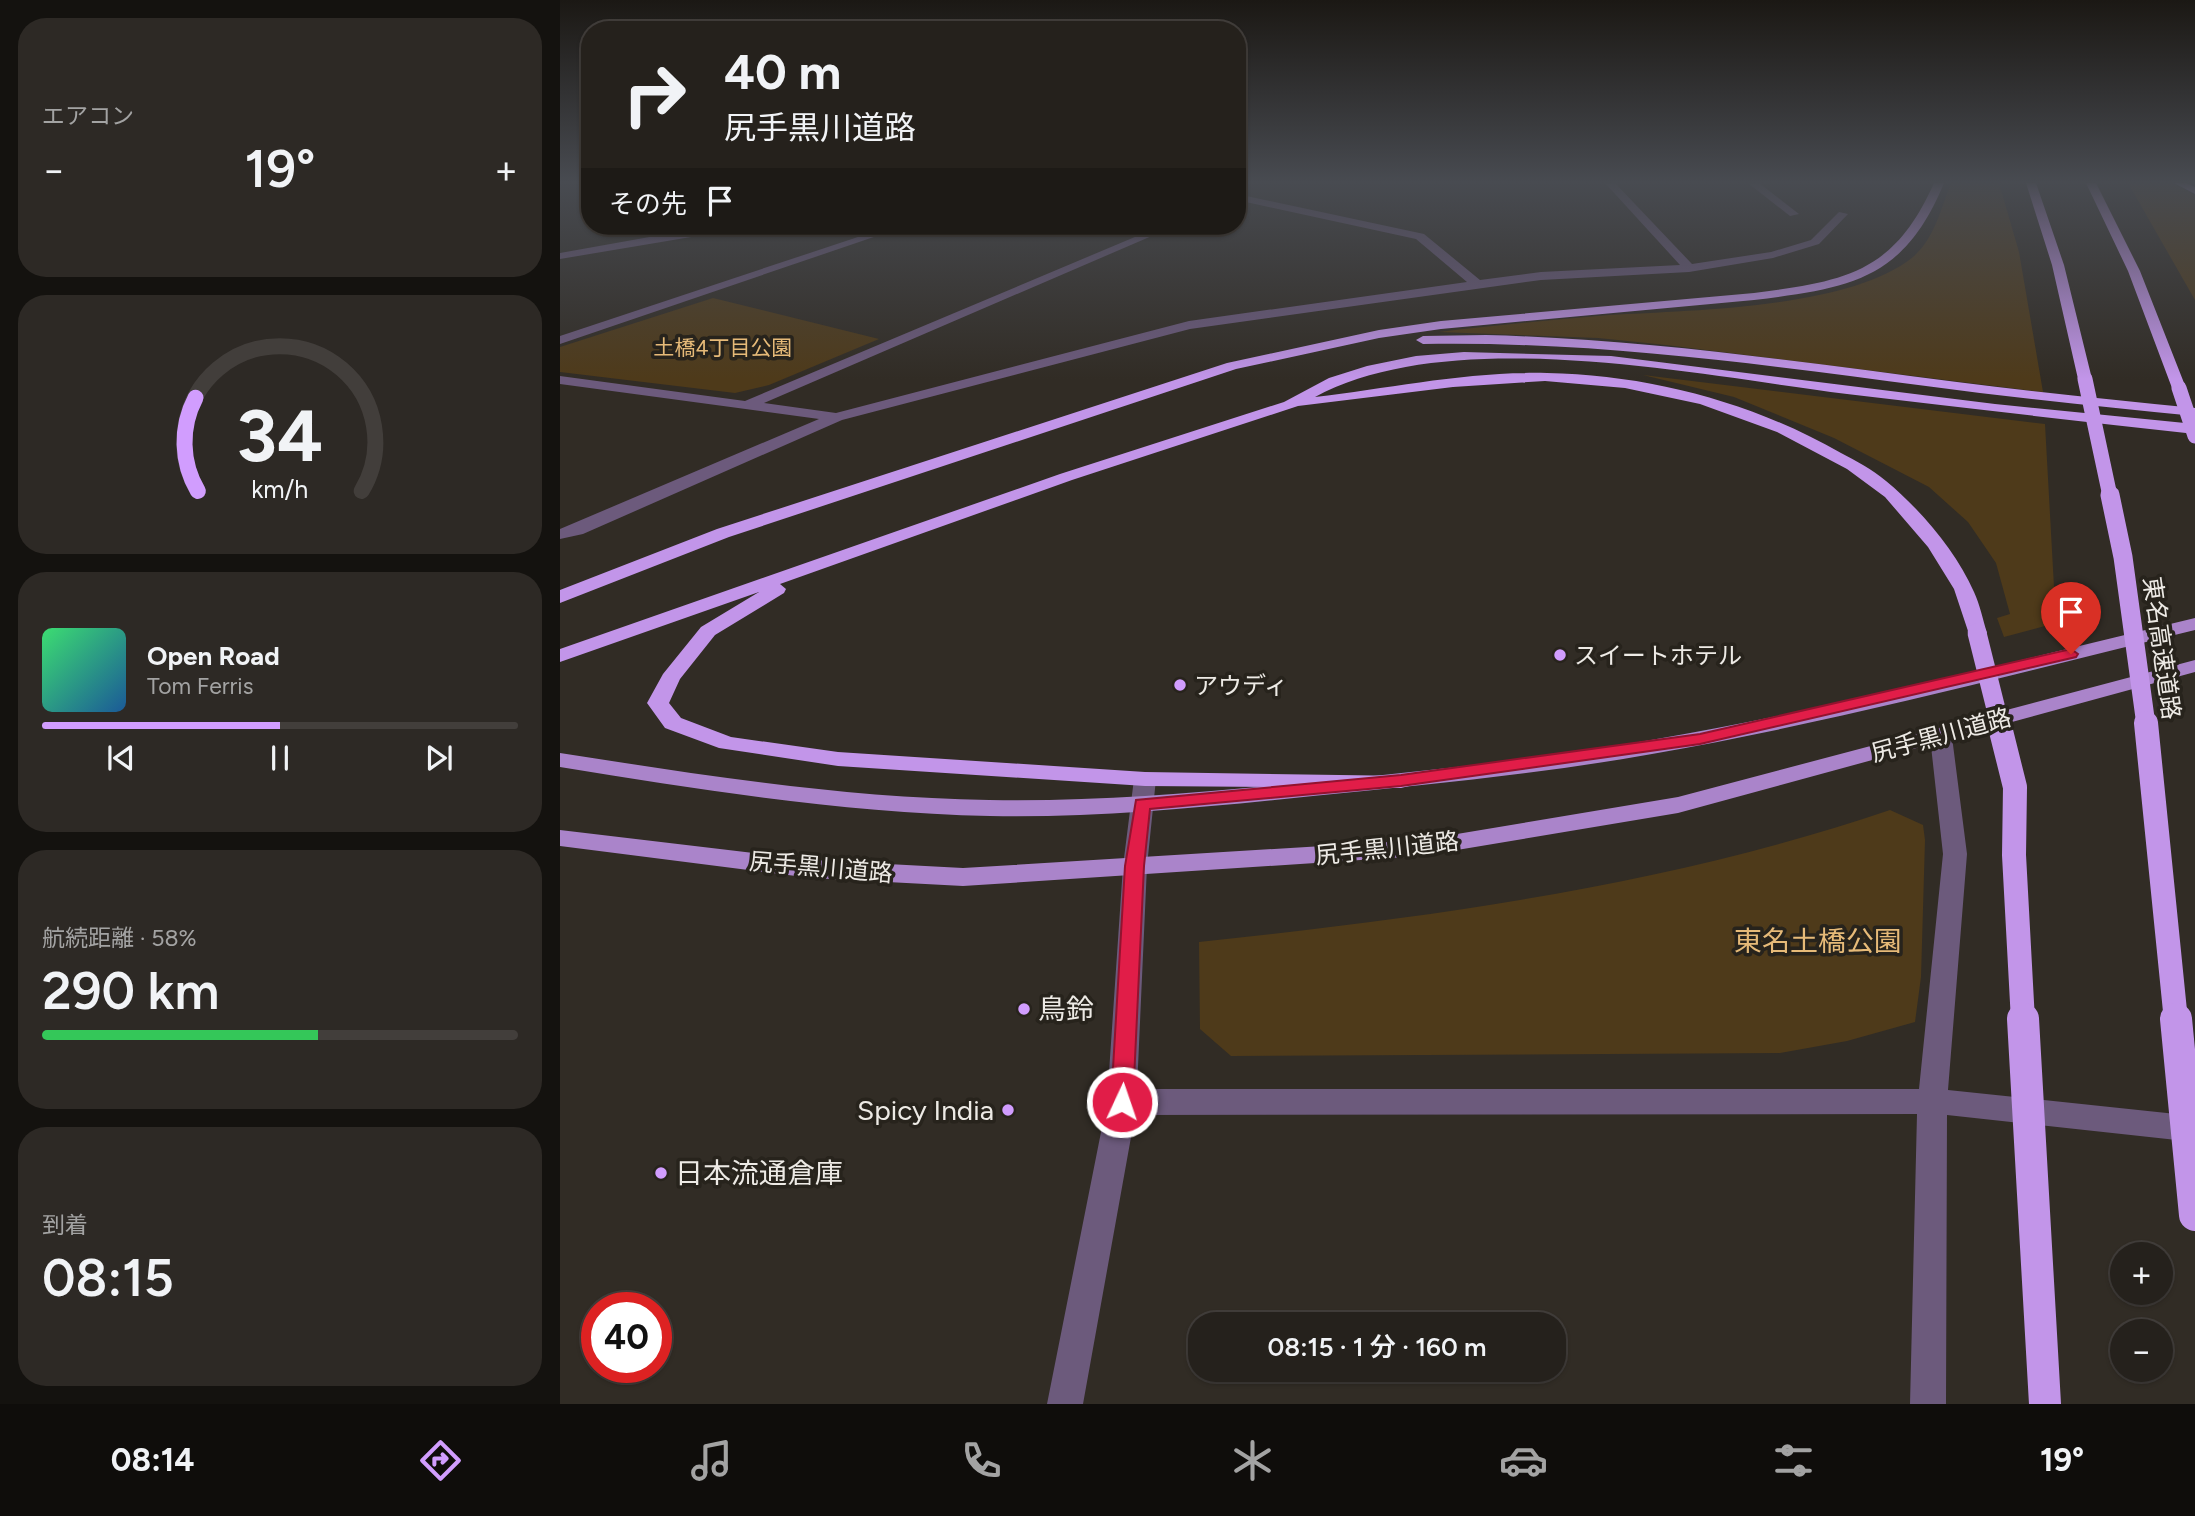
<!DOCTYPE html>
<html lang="ja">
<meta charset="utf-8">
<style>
body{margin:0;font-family:Figtree,"Noto Sans JP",sans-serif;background:#2d2925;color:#f1f3f6;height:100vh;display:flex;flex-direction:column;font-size:26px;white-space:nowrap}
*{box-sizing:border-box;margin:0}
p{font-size:23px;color:#a3a3a3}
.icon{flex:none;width:38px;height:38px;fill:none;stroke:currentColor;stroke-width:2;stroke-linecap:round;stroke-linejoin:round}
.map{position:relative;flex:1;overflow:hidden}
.sheet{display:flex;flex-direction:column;gap:18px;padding:18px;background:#14120f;width:560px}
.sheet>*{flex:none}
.hud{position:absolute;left:21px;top:21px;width:665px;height:214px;border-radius:28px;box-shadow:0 2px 5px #0004,0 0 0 2px #423e3b;background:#25211c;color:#f1f3f6;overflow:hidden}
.tools{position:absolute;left:1550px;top:1242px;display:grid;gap:14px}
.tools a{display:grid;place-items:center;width:63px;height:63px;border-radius:50%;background:#25211c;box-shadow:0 2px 5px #0004,0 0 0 2px #423e3b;font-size:35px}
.speed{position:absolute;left:21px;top:1292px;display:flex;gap:14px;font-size:35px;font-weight:700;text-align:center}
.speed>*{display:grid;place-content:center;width:91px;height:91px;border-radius:50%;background:#25211c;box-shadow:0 2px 5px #0004,0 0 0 2px #423e3b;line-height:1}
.speed .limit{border:10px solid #d22;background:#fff;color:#111}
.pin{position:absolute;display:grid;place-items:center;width:60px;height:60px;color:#fff;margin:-72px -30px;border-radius:50% 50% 50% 0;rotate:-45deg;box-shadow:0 0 7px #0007}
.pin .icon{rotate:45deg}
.me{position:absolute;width:77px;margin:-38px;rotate:3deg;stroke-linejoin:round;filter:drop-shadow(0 0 5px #0008)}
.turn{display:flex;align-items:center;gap:24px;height:147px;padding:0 28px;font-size:32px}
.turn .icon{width:91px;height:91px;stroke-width:2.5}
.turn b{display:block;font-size:49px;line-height:60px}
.then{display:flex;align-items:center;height:66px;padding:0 28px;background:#0003;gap:14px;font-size:26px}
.big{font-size:52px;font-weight:600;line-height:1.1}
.sheet .card{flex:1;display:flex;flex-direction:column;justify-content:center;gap:10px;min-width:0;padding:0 24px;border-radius:28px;background:#2d2925}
.sheet .dial{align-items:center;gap:0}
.dial svg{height:182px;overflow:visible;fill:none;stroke:#423e3b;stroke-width:7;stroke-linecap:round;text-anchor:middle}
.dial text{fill:#f1f3f6;stroke:none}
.song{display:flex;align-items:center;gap:21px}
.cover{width:84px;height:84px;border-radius:10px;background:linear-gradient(135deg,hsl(140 70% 55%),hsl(210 70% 35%))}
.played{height:7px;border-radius:4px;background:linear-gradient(90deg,#d19dfe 50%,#423e3b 50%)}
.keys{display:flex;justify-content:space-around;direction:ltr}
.heat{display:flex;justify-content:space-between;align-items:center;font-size:38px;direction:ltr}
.charge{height:10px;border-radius:5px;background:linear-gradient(90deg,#34c759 58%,#423e3b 0)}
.trip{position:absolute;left:628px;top:1312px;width:378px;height:70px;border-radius:28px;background:#25211c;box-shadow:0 2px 5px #0004,0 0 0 2px #423e3b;font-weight:600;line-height:70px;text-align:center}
.menu{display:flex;height:112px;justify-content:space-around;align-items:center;background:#0f0d0b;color:#a3a3a3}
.menu .icon{width:49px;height:49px}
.menu .active{color:#d19dfe}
.menu b{font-size:32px;color:#f1f3f6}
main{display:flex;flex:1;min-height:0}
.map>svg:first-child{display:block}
</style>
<main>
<section class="sheet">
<div class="card"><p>エアコン</p>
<div class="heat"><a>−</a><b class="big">19°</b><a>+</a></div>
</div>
<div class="card dial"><svg viewBox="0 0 100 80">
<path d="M14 69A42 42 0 1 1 86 69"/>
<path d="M14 69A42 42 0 0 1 13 28" stroke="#d19dfe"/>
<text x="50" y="56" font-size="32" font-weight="700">34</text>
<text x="50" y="72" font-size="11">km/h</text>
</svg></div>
<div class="card">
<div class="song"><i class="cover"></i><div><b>Open Road</b><p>Tom Ferris</p></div></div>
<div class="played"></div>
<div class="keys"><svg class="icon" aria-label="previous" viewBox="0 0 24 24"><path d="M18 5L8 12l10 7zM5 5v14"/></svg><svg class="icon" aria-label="pause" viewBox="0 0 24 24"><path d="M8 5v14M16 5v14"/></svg><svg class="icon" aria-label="next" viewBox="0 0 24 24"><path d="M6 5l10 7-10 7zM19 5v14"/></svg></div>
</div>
<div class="card"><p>航続距離 · 58%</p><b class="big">290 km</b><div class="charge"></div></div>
<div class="card"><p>到着</p><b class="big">08:15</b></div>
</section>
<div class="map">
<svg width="1635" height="1404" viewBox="0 0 1635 1404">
<rect width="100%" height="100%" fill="#312c25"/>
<g fill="#4e3a1a">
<path d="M1391,183h48l20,69 24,140 -377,-47 -68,-7 -159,-6c57,-7 113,-12 170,-17 81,-5 240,-6 304,-58 22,-19 28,-49 38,-74z"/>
<path d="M1568,183h44l23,12v105z"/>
<path d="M153,298l166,41 -110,46 -34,8 -175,-21v-25z"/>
<path d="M1083,375l402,49 11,199 -52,14 -7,-19 13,-4 -14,-51 -28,-41 -39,-35 -95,-49 -100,-41z"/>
<path d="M1330,810l33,15 2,15 -4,137 -6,45 -68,19 -67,12 -549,3 -31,-27 -1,-87c234,-25 467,-56 691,-132z"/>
</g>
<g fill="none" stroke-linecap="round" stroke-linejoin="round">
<g fill="#6c5a7c" fill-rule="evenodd">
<path d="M1045,183h10l77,81 79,-12 40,-12 28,-28 9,2 -29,30 -46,14 -84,14 -148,8 -351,49 -348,91 -259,114 -23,5v-10l259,-110 -259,-35v-8l185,25 416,-175h14l-411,177 72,10 353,-92 278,-39 -51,-43 -179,-39v-6l187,40 56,46 61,-8 139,-7z"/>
<path d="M1188,183h11l40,31 -9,2z"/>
<path d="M151,226h16l-30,10 -137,23v-6z"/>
<path d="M331,226h15l-346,118v-8z"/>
<path d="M1381,730l8,2 3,5 15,117 -19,236 247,26v26l-248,-27 -1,289h-36l7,-290 -782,1 -52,289h-36l60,-302 16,-236 11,-87 3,-5 8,-2 8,2 3,5 -9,87 -10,223h782l24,-235 -13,-117 3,-5z"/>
</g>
<g fill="#aa84ca" fill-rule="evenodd">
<path d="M1635,618v12c-180,44 -360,92 -543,124 -112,20 -226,31 -339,42 -107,11 -215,22 -323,20 -145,-3 -288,-26 -430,-49v-14c142,22 285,45 429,47 109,2 216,-8 324,-18 113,-11 226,-23 338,-42 184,-31 363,-79 544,-122z"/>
<path d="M1635,660v12l-517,141 -257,43 -458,30 -151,-8 -252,-32v-16l252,30 151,8 458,-28 257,-43z"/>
</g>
<g fill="#c295e9" fill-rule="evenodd">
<path d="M1374,183h10c-40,97 -93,105 -190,117l-313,29 -62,9 -143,31 -507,168 -169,66v-13l157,-61 510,-166 152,-33 62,-9 313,-28c92,-12 140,-20 180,-110z"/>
<path d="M1466,183h10l28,82 28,114 -2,3h-10l-2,-3 -26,-114z"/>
<path d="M1526,183h10l44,88 46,117 -2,3h-10l-2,-3 -44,-117z"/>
<path d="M1614,183h12l9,4v7z"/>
<path d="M926,335c159,4 314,27 471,47 79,10 159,18 238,26v8c-90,-9 -180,-18 -269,-30 -168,-22 -334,-45 -503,-42l-7,-4 7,-4z"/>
<path d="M904,352l147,4 384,48 200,20v10c-116,-13 -232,-26 -348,-40 -151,-19 -395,-71 -532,3 76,-9 154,-26 232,-24 102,2 205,29 294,80 15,8 31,16 45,28 34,28 70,70 88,111 6,13 9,28 13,41l-3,4h-14l-16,-48 -26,-42 -43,-50 -38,-28 -70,-37 -77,-28 -75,-16 -80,-7 -92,6 -155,19 -226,74 -292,104 6,5 -2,4 -69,42 -35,44 -11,24 12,15 50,19 107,15 307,20 264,4 3,5 -3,5 -8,2 -256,-2 -307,-20 -119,-18 -54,-20 -18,-25 16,-29 38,-47 58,-35 -199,70v-13l500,-175 224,-72 45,-24 38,-12 49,-10z"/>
</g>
<g stroke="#c295e9" stroke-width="15">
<path d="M1525,379l25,117"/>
<path d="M1619,388l16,48"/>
</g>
<g stroke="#c295e9" stroke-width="19">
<path d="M1550,495l13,62 23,168"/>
<path d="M1417,633l23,92"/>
</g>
<g stroke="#c295e9" stroke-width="24">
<path d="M1439,723l16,64 -1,68 9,166"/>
<path d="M1586,723l30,298"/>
</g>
<g stroke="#c295e9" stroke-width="32">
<path d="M1463,1019l22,385"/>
<path d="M1616,1019l19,196"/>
</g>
</g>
<linearGradient id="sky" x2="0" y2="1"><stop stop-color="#1b1814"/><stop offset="0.48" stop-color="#484b51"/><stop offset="1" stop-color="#484b51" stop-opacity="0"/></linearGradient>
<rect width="1635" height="379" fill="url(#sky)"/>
<path fill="#e11d48" stroke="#92132f" stroke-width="2" d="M1511,649l7,5 -2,3 -376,87 -299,42 -251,23 -6,57 -11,236 -3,7 -8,3 -8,-3 -3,-7 14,-236 11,-66 265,-25 299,-41z"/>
<g fill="#d19dfe" stroke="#27231c" stroke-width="2.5">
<circle cx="1000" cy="655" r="7"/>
<circle cx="620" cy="685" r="7"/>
<circle cx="464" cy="1009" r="7"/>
<circle cx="448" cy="1110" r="7"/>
<circle cx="101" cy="1173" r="7"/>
</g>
<g text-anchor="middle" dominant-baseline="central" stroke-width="7" stroke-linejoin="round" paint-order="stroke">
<g font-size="21" fill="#e6ba78" stroke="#27231c">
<text x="163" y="347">土橋4丁目公園</text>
</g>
<g font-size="24" fill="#edeae5" stroke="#27231c">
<text transform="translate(1602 648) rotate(82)">東名高速道路</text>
<text transform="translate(1381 735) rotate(-15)">尻手黒川道路</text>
<text transform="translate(827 848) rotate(-6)">尻手黒川道路</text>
<text transform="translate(261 867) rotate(5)">尻手黒川道路</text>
</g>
<g font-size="24" fill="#edeae5" stroke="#27231c" text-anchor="start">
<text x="1014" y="655">スイートホテル</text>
<text x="634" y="685">アウディ</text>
</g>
<g font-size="28" fill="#e6ba78" stroke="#27231c">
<text x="1258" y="941">東名土橋公園</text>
</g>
<g font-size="28" fill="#edeae5" stroke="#27231c" text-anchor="start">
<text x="478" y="1009">鳥鈴</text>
<text x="434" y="1110" text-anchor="end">Spicy India</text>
<text x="115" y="1173">日本流通倉庫</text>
</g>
</g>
</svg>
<div class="tools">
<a>+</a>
<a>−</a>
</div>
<div class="speed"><div class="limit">40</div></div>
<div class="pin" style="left:1511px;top:654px;background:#d93025"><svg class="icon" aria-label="arrive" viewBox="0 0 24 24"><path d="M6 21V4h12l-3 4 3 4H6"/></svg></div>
<svg class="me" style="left:562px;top:1102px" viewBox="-20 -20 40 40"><circle r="17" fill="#e11d48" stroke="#fff" stroke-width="3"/><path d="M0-11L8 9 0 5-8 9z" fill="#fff"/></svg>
<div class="trip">08:15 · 1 分 · 160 m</div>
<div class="hud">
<div class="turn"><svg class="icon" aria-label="right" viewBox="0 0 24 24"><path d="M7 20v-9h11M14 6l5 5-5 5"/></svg><div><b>40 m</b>尻手黒川道路</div></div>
<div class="then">その先<svg class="icon" aria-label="arrive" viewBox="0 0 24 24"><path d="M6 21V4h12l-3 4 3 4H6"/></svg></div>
</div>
</div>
</main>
<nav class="menu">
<b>08:14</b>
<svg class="icon active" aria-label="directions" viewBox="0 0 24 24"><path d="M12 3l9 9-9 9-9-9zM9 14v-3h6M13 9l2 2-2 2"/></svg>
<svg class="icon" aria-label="music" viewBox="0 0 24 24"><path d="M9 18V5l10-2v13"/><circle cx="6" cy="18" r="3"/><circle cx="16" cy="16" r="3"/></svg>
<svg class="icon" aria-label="phone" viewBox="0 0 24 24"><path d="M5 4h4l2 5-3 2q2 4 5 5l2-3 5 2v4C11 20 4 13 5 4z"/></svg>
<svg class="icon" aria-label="climate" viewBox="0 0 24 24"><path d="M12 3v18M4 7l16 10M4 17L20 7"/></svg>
<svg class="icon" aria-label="car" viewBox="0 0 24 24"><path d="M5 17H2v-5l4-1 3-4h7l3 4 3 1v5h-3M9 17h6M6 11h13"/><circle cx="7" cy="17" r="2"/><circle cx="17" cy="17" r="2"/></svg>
<svg class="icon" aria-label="filters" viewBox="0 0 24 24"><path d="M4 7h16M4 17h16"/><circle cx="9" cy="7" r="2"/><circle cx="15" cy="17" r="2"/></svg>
<b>19°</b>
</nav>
